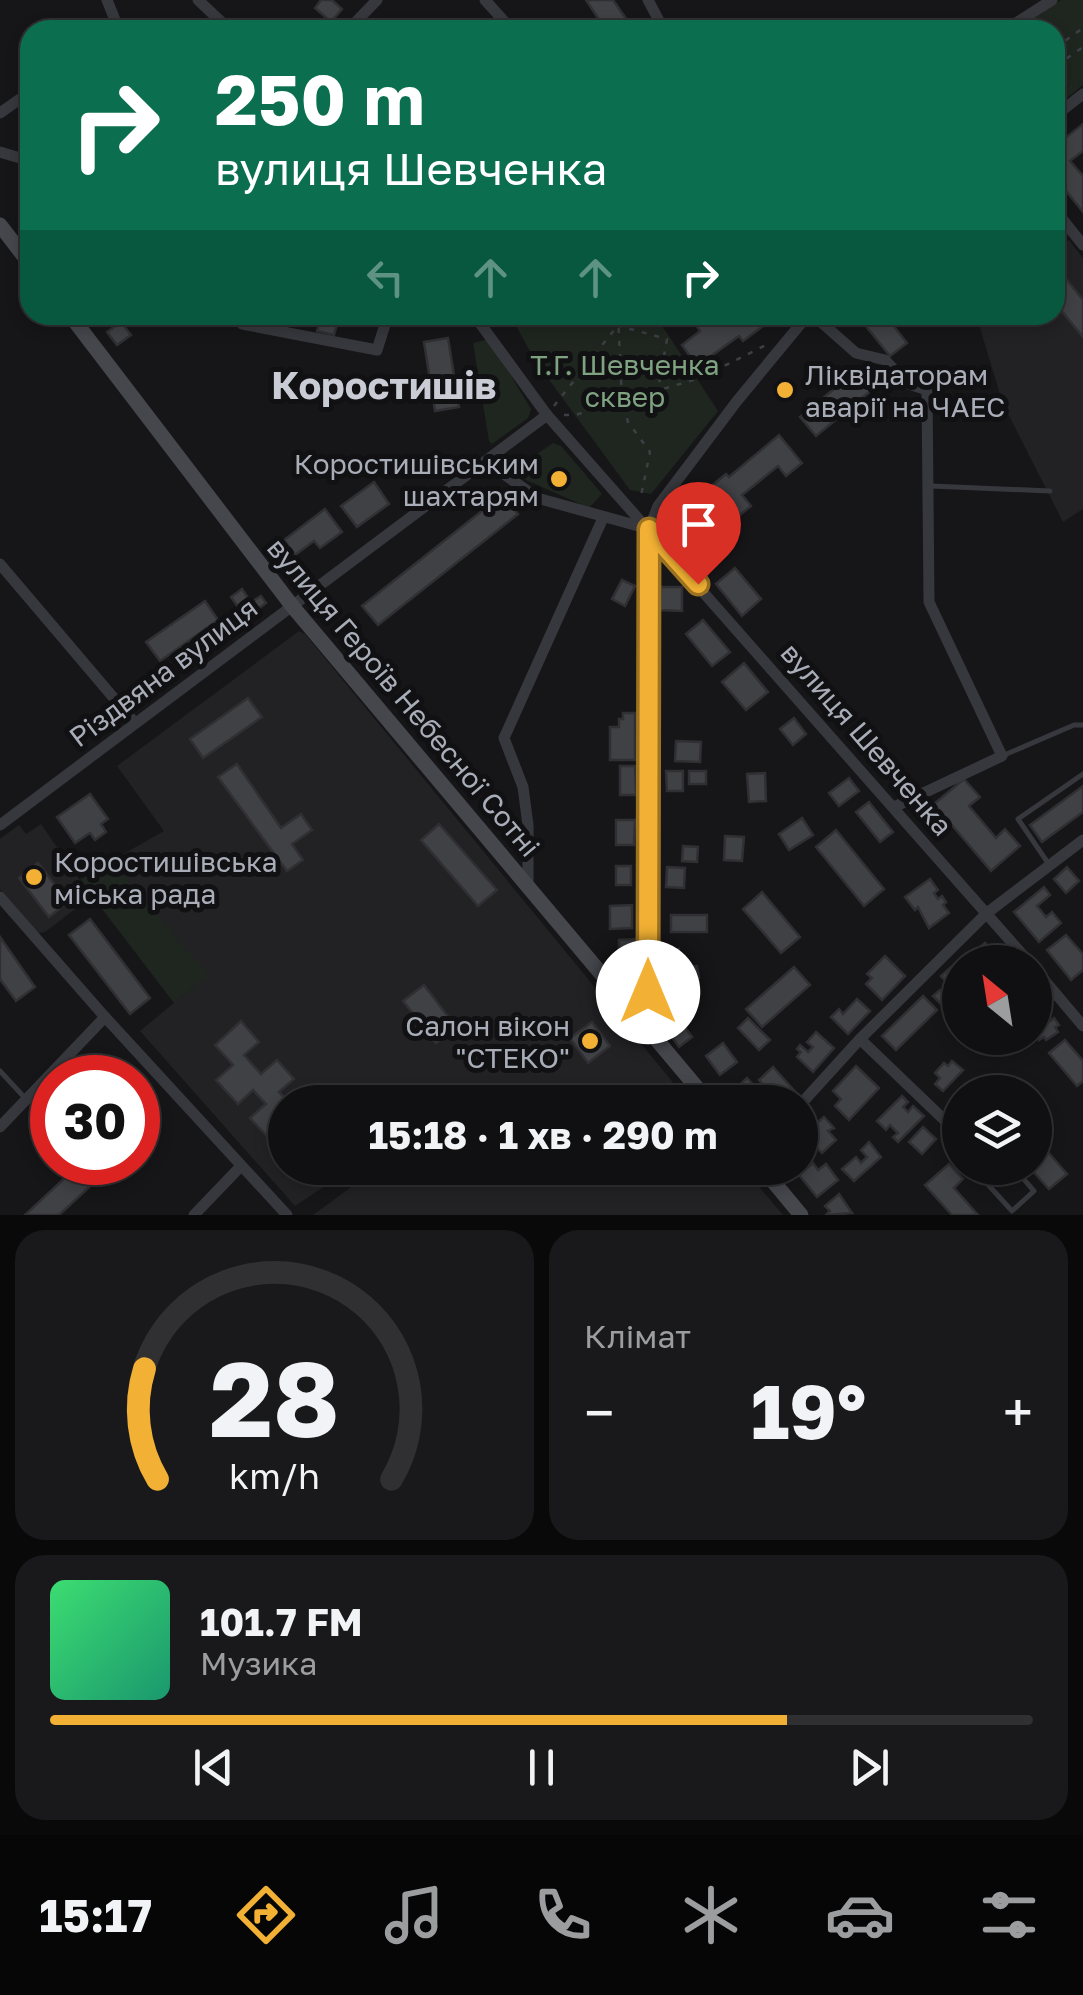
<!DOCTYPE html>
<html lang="uk">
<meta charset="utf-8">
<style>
body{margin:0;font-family:"Golos Text",sans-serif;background:#19191b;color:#f1f3f6;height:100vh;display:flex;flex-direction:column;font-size:38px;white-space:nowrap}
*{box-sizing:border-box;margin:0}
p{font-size:32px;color:#9c9d9f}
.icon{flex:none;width:55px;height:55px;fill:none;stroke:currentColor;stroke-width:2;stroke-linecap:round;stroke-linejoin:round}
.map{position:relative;height:1215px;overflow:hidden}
.details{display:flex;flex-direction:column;gap:15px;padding:15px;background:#09090a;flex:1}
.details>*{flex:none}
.top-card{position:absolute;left:20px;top:20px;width:1045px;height:305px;border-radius:30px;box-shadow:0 5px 15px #0003,0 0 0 2px #303032;background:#0b6e4f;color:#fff;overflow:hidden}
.needle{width:65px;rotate:330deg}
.tools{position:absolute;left:942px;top:945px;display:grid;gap:20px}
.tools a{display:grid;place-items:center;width:110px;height:110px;border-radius:50%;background:#101012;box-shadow:0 5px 15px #0003,0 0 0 2px #303032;font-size:50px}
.speed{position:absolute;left:30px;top:1055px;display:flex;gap:20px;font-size:50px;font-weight:700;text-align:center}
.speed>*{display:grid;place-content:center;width:130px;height:130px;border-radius:50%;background:#101012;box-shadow:0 5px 15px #0003,0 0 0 2px #303032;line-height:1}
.speed .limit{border:15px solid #d22;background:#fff;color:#111}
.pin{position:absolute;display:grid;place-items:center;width:85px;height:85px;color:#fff;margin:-102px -42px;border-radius:50% 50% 50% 0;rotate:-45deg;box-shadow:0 0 10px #0007}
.pin .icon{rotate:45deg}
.me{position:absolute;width:110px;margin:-55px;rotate:0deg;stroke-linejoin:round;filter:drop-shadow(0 0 8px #0008)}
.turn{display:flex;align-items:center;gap:35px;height:210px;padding:0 30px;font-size:45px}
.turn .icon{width:130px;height:130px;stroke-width:2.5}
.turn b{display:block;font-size:70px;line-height:85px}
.lanes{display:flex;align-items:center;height:95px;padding:0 30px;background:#0003;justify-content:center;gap:50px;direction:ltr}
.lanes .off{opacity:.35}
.big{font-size:75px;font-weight:700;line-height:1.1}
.details .tile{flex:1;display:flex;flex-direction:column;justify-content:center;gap:15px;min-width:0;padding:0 35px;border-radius:30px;background:#19191b}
.details .dial{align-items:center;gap:0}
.dial svg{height:260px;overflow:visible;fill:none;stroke:#303032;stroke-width:7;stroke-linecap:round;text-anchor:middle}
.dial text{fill:#f1f3f6;stroke:none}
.song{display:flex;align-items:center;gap:30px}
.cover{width:120px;height:120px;border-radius:15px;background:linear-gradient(135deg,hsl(140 70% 55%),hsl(160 70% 35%))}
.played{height:10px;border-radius:5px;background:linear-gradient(90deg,#f2b134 75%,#303032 75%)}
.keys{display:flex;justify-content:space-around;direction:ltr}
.heat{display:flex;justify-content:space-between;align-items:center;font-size:55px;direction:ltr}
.details .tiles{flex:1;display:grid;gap:15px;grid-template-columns:1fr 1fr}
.tile:last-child{grid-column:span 2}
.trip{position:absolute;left:268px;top:1085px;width:550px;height:100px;border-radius:50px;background:#101012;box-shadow:0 5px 15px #0003,0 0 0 2px #303032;font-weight:700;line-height:100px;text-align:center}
.tab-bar{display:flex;height:160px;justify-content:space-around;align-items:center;background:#060607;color:#9c9d9f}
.tab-bar .icon{width:70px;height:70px}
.tab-bar .on{color:#f2b134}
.tab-bar b{font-size:45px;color:#f1f3f6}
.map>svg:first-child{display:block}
</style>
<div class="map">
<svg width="1083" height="1215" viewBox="0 0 1083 1215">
<rect width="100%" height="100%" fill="#161618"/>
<g fill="#222225">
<path d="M1069,240l14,18v251l-20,13 -60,-118 -27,-89h79v-64z"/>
<path d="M299,631l6,3 384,468h-404v66h67l-57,38 -155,-175 68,-56 -97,-114 53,-30 -47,-65z"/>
<path d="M41,824l50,73 -46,35 -5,1 -6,-2 -34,-42v-50l19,-14 7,9z"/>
<path d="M377,1168h366l40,47h-470z"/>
</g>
<g fill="#1e261f">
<path d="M1061,0h22v85l-28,23v-78h-39z"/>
<path d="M510,315h145l63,96 -67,83 -21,-4 -94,-128z"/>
<path d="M489,339l42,70 -3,9 -36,26 -3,-3 -16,-98z"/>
<path d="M553,443l8,3 41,48 -13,14 -74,-33 -1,-5z"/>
<path d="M111,861l98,114 -35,28 -94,-123z"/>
</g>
<g fill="#404145" stroke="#303034" stroke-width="2.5">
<path d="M321,0h11l10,9 -11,13 -16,-14z"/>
<path d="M586,0h27l21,30h-28z"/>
<path d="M1083,124v27l-13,10 13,15v36l-28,-35v-31z"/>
<path d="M1055,265l28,35v37l-28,-34z"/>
<path d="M322,315l17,2 -5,18 -17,-4z"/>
<path d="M689,315h77l4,6 -27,20 -4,-5 -42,30 -15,-21 18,-14z"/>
<path d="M857,315h28l22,28 -17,13z"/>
<path d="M121,322l10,13 -14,10 -10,-13z"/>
<path d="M448,338l11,69 -24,4 -11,-69z"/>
<path d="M857,370l16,19 -57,47 -16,-19z"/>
<path d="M779,435l23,28 -16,13 -8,-10 -36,29 9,11 -16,13 -26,-31 17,-14 3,3z"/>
<path d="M374,482l15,22 -32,23 -16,-21z"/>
<path d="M502,495l16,19 -140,111 -16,-19z"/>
<path d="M325,509l17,23 -22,16 -6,-7 -19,14 -11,-15z"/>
<path d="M735,568l26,31 -19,17 -26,-32z"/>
<path d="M622,580l13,6 -10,20 -13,-7z"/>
<path d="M661,587h21v24l-22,-1z"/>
<path d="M242,589l9,13 10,-6 5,7 -20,15 -15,-21z"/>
<path d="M205,601l13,19 -58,41 -14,-19z"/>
<path d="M703,620l27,32 -18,14 -26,-32z"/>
<path d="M744,663l24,29 -22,18 -24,-28z"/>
<path d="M248,698l14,19 -59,41 -13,-19z"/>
<path d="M623,713h12v47h-25v-33h9v-8h4z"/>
<path d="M794,718l12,16 -13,11 -13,-16z"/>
<path d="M676,741l25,1 -1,20 -25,-1z"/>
<path d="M237,764l44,64 20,-14 11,16 -20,14 11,16 -16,11 -69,-94z"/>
<path d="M620,766h15l1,29h-16z"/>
<path d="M666,771h17v20h-16z"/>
<rect x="689" y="771" width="17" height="13"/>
<path d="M765,773l1,28 -17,1 -2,-28z"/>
<path d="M849,778l10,13 -20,15 -10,-13z"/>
<path d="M964,779l16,18 -11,9 27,32 9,-9 15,17 -29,25 -57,-67z"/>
<path d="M1083,786v26l-41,30 -12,-17z"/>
<path d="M90,794l18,25 -7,5 5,8 -11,8 -5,-7 -15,10 -18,-26z"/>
<path d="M869,802l24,30 -13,10 -24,-30z"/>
<path d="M802,818l11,17 -24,15 -10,-16z"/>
<path d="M616,820h19l-1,25h-18z"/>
<path d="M439,824l58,66 -19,16 -57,-66z"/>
<path d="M836,830l48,59 -20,17 -48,-59z"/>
<path d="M725,836l19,1 -2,24 -18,-1z"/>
<path d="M683,846l15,1 -1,15 -15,-1z"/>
<path d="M38,863l30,39 -19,15 -30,-39z"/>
<rect x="616" y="866" width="15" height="19"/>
<path d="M667,867l18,1 -1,20 -18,-1z"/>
<path d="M1067,867l12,14 -13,12 -12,-14z"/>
<path d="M930,879l8,11 -4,3 4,6 4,-3 4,6 -3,3 6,8 -20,15 -11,-21 -3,3 -10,-13z"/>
<path d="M1044,887l6,8 -13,11 9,11 6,-5 9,11 -22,19 -25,-30z"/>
<path d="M762,892l38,45 -19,16 -38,-44z"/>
<path d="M632,905v23l-22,1v-23z"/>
<rect x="671" y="915" width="36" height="17"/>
<path d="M90,919l60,79 -20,16 -61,-79z"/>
<path d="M1066,935l17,19v16l-12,10 -24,-30z"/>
<path d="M0,937l35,50 -19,14 -16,-22z"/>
<path d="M636,939v19l-17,1v-19z"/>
<path d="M985,943l14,17 -3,2h-29l-2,-2z"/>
<path d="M679,949l1,11 -16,2 -2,-10z"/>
<path d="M885,956l20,20 -23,24 -16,-16 6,-6 -5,-4z"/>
<path d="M957,962l3,3v31l-19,-20z"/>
<path d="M697,966l2,12 -31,4 -2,-12z"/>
<path d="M794,967l16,18 -48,42 -16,-18z"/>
<path d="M698,981l2,13 -16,2 -2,-13z"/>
<path d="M679,982l2,14 -13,2 -2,-13z"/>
<path d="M424,985l32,42 -20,16 -33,-42z"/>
<path d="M940,990l12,12 -7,6 -12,-12z"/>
<path d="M923,996l14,14 -41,40 -14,-14z"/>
<path d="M857,999l13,12 -22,23 -17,-17 8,-8 4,5z"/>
<path d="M677,1016l15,21 -13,10 -15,-21z"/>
<path d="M1045,1016l4,6 5,-4 5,7 -4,2 3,5 -12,8 -2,-3 -5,3 -4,-17z"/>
<path d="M748,1018l22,22 -11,10 -21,-22z"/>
<path d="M241,1021l18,21 -15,13 17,19 16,-14 17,19 -15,13 10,10h-4v20l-17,15 -18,-19 16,-14 -13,-14 -15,14 -22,-24 17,-15 -18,-20z"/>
<path d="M592,1022l18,24 -22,17 -18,-25z"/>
<path d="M816,1032l18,16 -21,24 -16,-15 4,-5 -4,-3 3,-4 8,7 5,-5 -6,-5z"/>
<path d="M1065,1040l18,21v20l-6,5 -28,-33z"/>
<path d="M723,1043l14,19 -17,13 -14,-19z"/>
<path d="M952,1061l11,9 -20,21 -8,-7 5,-6 -5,-5 9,-10 4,3z"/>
<path d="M856,1066l23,22 -30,32 -14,-14 6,-7 -8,-8z"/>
<path d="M773,1067l25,28 -8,7h-26l9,-7 -14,-15z"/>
<path d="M747,1078l17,18 -6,6h-17l-10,-9z"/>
<path d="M902,1096l6,6 -5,5 5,5 5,-6 11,10 -26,26 -5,-5 5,-4 -8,-8 -4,5 -9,-9z"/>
<path d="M812,1116l6,6 6,-5 10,11 -6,3 8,9 -14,13 -22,-23z"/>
<path d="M923,1127l13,12 -14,15 -13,-12z"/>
<path d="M1035,1137l32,37 -18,15 -19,-21h5z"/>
<path d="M869,1142l12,15 -27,24 -12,-12 14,-12 5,6 6,-6 -6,-7z"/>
<path d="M82,1162h20l7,7 -50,46h-34z"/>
<path d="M813,1163l5,7 8,-6 12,16 -21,17 -18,-22z"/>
<path d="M949,1164l14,15 -9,9 24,27h-26l-27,-30z"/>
<path d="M839,1194l13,19 -26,2 4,-4 -5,-5z"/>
</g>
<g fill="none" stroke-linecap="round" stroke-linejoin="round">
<g stroke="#3d3f44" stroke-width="2.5" stroke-dasharray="5 8" stroke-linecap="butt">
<path d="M1055,48l28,-20"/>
<path d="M1056,66l27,-19"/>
<path d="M1055,67l16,21"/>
<path d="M579,315l88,24 -9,51"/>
<path d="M618,315l4,86 6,21 22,30 -9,44"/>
<path d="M554,406l72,-91"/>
<path d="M564,415h11l125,-37 68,-34"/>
</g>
<g stroke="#37383d" stroke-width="5">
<path d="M931,486l119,5"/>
<path d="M1002,756l72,-31h9"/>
<path d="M1048,863l-30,-44 65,-45"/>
<path d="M0,1071l25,27"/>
<path d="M973,1168l39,43 22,-20 -20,-23"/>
</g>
<g stroke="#37383d" stroke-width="11">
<path d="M107,0l12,30"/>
<path d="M198,0l32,30"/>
<path d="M485,0l27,30"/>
<path d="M648,0l16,30"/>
<path d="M348,30l29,-30"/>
<path d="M1005,30l47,-30"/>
<path d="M0,113l30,-21"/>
<path d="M1055,116l28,-22"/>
<path d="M0,152l30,9"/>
<path d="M1055,210l28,35"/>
<path d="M244,315l-2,9 135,26 11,-35"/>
<path d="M474,315l73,100 482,547"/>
<path d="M813,315l43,38 29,7 21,23 21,7 2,212 73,154 -108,51"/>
<path d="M486,461l51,37 112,31"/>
<path d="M0,564l135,159"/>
<path d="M0,825l547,-410"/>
<path d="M528,887v-62l-5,-38 -19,-49 99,-220"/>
<path d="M0,897l105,120 182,198"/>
<path d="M1035,969l48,57"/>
<path d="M638,1016l10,-24 1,-463 9,-23 79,-105 71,-86"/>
<path d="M860,1039l100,96"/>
<path d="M800,1105l60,-66 127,-126 96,-73"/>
<path d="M0,1127l105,-110"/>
<path d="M194,1215l47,-49"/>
</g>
<g stroke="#45474d" stroke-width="15">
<path d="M0,225l30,39"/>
<path d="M70,315l223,292 416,495"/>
<path d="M762,1168l39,47"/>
</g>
</g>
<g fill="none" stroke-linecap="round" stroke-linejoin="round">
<g stroke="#9d7322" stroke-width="25">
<path id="route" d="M648,992l1,-463 49,55"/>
</g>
<use href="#route" stroke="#f2b134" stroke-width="18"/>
</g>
<g fill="#f2b134" stroke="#111113" stroke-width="4">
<circle cx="785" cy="390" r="10"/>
<circle cx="559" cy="479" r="10"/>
<circle cx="34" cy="877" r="10"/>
<circle cx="590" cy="1041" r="10"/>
</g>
<g text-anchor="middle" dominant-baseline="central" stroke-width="10" stroke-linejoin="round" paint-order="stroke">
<g font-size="28" fill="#7fa381" stroke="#111113">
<text x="625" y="364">Т.Г. Шевченка<tspan x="625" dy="32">сквер</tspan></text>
</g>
<g font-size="28" fill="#a8adb8" stroke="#111113" text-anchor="start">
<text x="805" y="374">Ліквідаторам<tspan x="805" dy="32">аварії на ЧАЕС</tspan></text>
<text x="539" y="463" text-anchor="end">Коростишівським<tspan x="539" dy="32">шахтарям</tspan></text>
<text x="54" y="861">Коростишівська<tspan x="54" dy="32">міська рада</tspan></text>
<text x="570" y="1025" text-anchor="end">Салон вікон<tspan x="570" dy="32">"СТЕКО"</tspan></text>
</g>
<g font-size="28" fill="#a8adb8" stroke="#111113">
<text transform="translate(163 672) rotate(-37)">Різдвяна вулиця</text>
<text transform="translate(404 697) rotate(50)">вулиця Героїв Небесної Сотні</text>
<text transform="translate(867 739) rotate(49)">вулиця Шевченка</text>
</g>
<g font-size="38" font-weight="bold" fill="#c9ccd4" stroke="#111113">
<text x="384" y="384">Коростишів</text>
</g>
</g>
</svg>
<div class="tools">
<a><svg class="needle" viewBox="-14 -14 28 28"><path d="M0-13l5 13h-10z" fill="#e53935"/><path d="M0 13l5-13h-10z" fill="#9c9d9f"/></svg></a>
<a><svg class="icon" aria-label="layers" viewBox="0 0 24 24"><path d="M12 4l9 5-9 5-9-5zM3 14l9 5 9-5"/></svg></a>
</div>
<div class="speed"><div class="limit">30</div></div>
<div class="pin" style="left:698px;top:584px;background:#d93025"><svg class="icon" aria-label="arrive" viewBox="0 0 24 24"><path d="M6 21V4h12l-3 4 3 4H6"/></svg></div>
<svg class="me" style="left:648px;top:992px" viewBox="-20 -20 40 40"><circle r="19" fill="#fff"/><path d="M0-13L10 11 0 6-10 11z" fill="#f2b134"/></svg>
<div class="trip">15:18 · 1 хв · 290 m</div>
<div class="top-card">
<div class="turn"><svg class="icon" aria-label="right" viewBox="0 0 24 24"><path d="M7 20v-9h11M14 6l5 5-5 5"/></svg><div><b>250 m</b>вулиця Шевченка</div></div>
<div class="lanes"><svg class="icon off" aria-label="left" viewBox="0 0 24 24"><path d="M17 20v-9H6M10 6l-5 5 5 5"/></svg><svg class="icon off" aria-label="ahead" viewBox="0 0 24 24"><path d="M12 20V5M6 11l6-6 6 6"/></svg><svg class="icon off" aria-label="ahead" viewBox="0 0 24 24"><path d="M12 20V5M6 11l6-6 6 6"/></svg><svg class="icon" aria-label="right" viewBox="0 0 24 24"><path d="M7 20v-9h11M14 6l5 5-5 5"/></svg></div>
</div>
</div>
<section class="details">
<div class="tiles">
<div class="tile dial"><svg viewBox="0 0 100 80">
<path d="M14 69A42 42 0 1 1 86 69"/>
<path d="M14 69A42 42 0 0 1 10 35" stroke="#f2b134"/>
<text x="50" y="56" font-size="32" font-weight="700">28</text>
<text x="50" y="72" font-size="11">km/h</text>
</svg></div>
<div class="tile"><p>Клімат</p>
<div class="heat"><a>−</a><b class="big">19°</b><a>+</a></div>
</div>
<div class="tile">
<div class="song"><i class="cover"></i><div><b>101.7 FM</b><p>Музика</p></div></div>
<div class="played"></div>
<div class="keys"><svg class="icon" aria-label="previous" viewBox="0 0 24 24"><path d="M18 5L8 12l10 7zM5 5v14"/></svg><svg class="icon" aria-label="pause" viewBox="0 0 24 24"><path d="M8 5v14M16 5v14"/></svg><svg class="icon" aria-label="next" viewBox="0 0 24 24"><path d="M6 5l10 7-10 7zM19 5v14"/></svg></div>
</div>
</div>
</section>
<nav class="tab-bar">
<b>15:17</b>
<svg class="icon on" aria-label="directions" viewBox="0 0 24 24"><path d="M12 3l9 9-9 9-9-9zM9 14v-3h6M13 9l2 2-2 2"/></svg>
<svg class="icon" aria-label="music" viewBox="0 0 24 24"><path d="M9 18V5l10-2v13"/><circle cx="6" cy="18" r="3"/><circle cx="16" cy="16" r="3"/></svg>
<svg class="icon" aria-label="phone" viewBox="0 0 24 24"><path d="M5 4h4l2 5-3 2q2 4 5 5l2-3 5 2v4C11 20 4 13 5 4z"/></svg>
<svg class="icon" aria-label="climate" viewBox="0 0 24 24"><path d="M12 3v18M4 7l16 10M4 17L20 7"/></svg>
<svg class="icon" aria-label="car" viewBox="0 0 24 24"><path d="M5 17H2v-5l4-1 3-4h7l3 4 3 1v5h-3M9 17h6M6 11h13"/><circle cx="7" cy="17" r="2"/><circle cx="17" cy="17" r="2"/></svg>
<svg class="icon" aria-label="filters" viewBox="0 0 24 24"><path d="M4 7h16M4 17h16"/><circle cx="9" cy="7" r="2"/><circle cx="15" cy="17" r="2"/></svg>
</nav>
